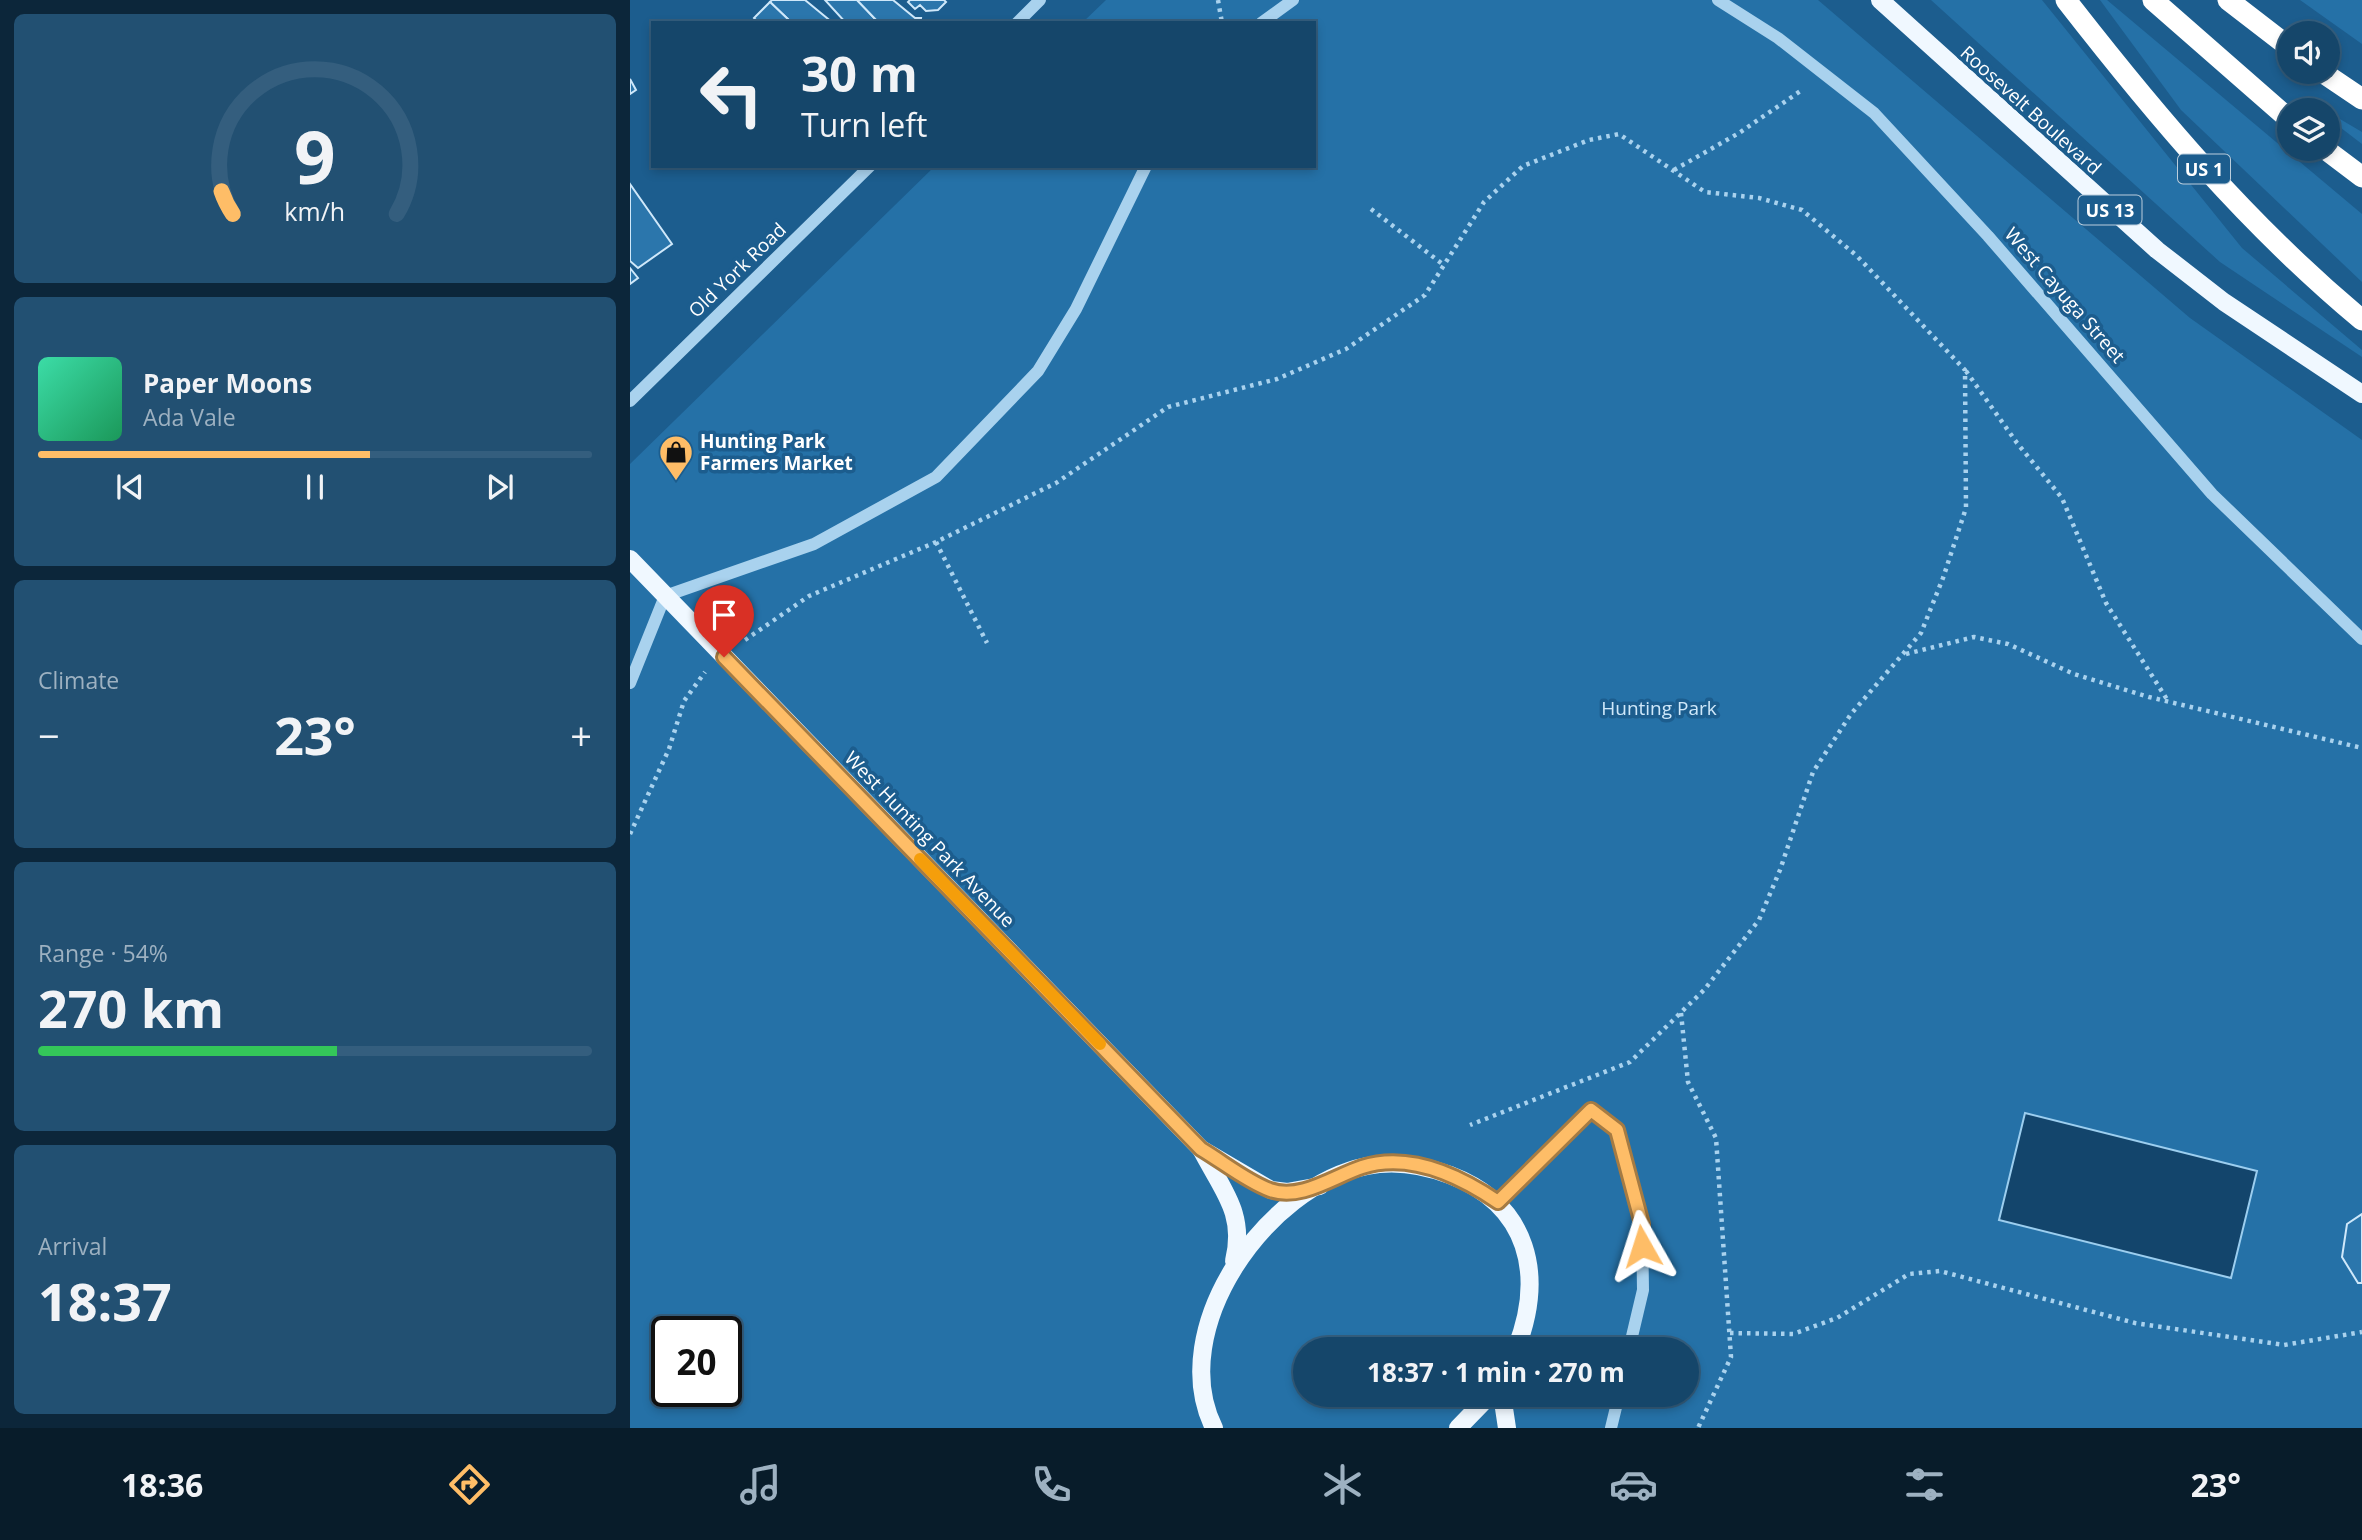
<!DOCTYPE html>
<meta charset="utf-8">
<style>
body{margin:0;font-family:"Open Sans",sans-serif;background:#225072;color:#f1f3f6;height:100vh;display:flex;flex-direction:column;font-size:26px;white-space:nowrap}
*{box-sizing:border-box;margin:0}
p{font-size:23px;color:#9db1c1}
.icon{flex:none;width:38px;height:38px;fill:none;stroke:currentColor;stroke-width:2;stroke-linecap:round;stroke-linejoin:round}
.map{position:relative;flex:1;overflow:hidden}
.panel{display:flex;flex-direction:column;gap:14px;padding:14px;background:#0c263a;width:630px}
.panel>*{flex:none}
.banner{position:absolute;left:21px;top:21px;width:665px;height:147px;border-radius:0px;box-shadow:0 4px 10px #0003,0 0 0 2px #345e7e;background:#15466a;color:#f1f3f6;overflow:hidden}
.controls{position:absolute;left:1647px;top:21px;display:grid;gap:14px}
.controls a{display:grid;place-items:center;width:63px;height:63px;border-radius:50%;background:#15466a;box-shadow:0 4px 10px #0003,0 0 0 2px #345e7e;font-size:35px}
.speed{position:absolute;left:21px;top:1316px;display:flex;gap:14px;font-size:35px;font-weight:700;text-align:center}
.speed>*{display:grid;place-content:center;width:91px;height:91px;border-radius:50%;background:#15466a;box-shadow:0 4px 10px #0003,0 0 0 2px #345e7e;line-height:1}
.speed .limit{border:4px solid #111;border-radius:10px;background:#fff;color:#111}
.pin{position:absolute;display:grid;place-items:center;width:60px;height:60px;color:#fff;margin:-72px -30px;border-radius:50% 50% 50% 0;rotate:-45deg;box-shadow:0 0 7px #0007}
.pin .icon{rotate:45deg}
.me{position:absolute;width:77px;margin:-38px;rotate:354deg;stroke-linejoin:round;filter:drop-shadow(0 0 5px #0008)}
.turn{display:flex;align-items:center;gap:24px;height:147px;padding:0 35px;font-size:32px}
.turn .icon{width:91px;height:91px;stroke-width:2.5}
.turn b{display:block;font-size:49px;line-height:60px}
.big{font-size:52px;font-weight:700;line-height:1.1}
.panel .tile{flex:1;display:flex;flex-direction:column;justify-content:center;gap:10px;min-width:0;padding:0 24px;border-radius:10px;background:#225072}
.panel .dial{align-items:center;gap:0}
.dial svg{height:182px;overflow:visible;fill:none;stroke:#345e7e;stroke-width:7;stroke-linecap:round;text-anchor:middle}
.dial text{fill:#f1f3f6;stroke:none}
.song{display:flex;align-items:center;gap:21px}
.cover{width:84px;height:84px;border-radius:10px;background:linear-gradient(135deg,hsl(160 70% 55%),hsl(150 70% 35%))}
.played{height:7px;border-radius:4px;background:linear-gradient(90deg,#febd67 60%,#345e7e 60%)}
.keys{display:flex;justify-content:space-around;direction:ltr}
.heat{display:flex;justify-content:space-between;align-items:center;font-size:38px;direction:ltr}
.charge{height:10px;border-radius:5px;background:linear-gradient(90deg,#34c759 54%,#345e7e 0)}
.trip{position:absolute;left:663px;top:1337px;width:406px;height:70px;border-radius:35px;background:#15466a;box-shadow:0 4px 10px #0003,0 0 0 2px #345e7e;font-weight:700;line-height:70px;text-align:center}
.tabs{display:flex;height:112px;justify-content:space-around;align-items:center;background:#081c2a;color:#9db1c1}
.tabs .icon{width:49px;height:49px}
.tabs .current{color:#febd67}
.tabs b{font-size:32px;color:#f1f3f6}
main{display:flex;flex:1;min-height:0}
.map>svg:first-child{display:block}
</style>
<main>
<section class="panel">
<div class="tile dial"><svg viewBox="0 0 100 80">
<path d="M14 69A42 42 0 1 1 86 69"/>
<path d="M14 69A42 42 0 0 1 9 59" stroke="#febd67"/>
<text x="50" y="56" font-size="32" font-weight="700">9</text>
<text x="50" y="72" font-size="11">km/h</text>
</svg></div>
<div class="tile">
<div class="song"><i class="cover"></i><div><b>Paper Moons</b><p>Ada Vale</p></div></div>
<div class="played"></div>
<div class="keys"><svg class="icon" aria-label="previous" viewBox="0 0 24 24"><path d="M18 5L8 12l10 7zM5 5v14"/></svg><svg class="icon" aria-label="pause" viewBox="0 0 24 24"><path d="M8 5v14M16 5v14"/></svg><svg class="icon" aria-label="next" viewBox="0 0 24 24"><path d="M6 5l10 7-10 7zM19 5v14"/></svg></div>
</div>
<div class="tile"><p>Climate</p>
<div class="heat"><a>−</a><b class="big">23°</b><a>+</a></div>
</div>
<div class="tile"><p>Range · 54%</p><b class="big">270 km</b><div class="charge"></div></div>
<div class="tile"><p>Arrival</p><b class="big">18:37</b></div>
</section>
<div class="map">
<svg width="1732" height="1428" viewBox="0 0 1732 1428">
<rect width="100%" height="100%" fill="#1c5d8e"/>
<g fill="#2571a7" fill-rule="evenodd">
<path d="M476,0h712l372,318 172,122v988h-1732v-964l305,-298h379v-143h-232zM37,1332h59v59h-59zM676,1349h381v46h-381z"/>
<path d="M1301,0h111l200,248 120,102v7l-142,-95z"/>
<path d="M1470,0h7l255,214v68l-181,-172z"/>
<path d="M1670,0h62v44z"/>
<path d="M1698,112l34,20v12l-34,-26z"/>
</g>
<path fill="#13456c" stroke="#9cceef" stroke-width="2" d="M1395,1113l232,58 -26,107 -232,-58z"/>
<g fill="#2b76ac" stroke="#cfe8fa" stroke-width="2">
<path d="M142,0h33l28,23h-41l-22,-21z"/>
<path d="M195,0h32l22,23h-33z"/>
<path d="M227,0h36l22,18h6l-1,5h-41z"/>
<path d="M280,0h34l2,2 -8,8 -12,1 -6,-6 -5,4 -7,-7z"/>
<path d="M140,2l22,21h-33l-5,-5z"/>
<path d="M0,79l6,11 -6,4z"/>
<path d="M0,184l42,60 -34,24 -8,-7z"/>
<path d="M0,268l8,10 -8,6z"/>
<path d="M1732,1214v69h-4l-16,-26 5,-33z"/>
</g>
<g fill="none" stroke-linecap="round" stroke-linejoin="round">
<g stroke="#a9d2ee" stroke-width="4.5" stroke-dasharray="3.5 5" stroke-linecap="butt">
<path d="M588,0l4,23"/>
<path d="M1044,170l65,-37 63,-43"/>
<path d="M741,209l74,57"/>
<path d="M1336,371l51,72 45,55 44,105 62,98"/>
<path d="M306,542l51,101"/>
<path d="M115,640l64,-44 127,-54 120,-59 112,-76 109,-28 69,-30 79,-54 59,-93 39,-36 66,-26 30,-6 86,58 54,6 43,12 55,46 108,114 1,138 -23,70 -22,55 -70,81 -38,58 -33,98 -21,50 -55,70 -74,72 -160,63"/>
<path d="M1276,654l68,-17 34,7 66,30 75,23 213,51"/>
<path d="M0,834l39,-85 15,-48 21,-29"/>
<path d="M1051,1013l7,69 28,56 15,219 -33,71"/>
<path d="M1100,1333l63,1 44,-16 72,-44 31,-3 195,52 149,22 78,-13"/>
</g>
<g stroke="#a9d2ee" stroke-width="12">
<path d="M1088,0l60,38 96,75 114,123 224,258 150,145"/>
<path d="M387,23l23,-23"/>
<path d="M631,23l32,-23"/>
<path d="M0,401l240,-235"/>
<path d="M0,683l35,-87 149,-52 122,-67 102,-106 38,-62 70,-143"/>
<path d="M868,1202l93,-92 26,21 25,93 1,66 -14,59"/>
<path d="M981,1428l8,-33"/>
</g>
<g stroke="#f0f8ff" stroke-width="18">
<path d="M1250,0l277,250 67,52 138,92"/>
<path d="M0,559l571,590 70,41 16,2 33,-6"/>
<path d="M571,1149c21,41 45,64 33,112"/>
<path d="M872,1395l5,33"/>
<path d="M584,1428c-49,-99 52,-242 153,-262 28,-6 56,-1 83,9 79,30 95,100 66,174"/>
<path d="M828,1428l32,-33"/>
</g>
<g stroke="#fff" stroke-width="21">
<path d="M1436,0c91,117 182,225 296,320"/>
<path d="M1523,0l136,119"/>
<path d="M1598,0l61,47"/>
<path d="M1692,72l40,27"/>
<path d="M1695,149l37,28"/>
</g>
</g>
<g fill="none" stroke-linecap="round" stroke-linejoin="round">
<g stroke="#a57b43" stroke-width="18">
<path id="route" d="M94,657l477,492c22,13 45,32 69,41 31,11 64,-14 92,-23 47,-15 98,9 136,35l93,-92 26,20 25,94v22"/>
</g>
<use href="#route" stroke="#febd67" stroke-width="12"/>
<path stroke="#f59e0b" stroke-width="12" d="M290,859l180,185"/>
</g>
<defs>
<g id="shop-pin" transform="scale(1.75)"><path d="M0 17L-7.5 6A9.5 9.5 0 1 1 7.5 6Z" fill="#febd67" stroke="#1c5d8e"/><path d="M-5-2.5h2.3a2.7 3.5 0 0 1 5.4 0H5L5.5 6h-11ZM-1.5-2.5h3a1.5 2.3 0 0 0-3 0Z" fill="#111"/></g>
</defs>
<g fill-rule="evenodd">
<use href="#shop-pin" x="46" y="452"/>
</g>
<g text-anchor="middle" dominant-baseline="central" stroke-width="7" stroke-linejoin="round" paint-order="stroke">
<g fill="#1c5d8e" stroke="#bbcedd" stroke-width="2">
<rect x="1548" y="154.5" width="52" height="29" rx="5"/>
<rect x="1448.5" y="195.5" width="63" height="29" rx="5"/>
</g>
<g font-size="18" font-weight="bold" fill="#fff">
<text x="1574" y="169">US 1</text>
<text x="1480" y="210">US 13</text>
</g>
<g font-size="19" fill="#fff" stroke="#1c5d8e">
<text transform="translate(1401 110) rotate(42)">Roosevelt Boulevard</text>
<text transform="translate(107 270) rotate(-44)">Old York Road</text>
<text transform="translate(1435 295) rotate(49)">West Cayuga Street</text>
<text transform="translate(300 839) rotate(46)">West Hunting Park Avenue</text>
</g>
<g font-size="19" font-weight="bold" fill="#fff" stroke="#1c5d8e" text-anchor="start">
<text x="70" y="441">Hunting Park<tspan x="70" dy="22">Farmers Market</tspan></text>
</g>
<g font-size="19" fill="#cfe8fa" stroke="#1c5d8e">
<text x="1029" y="708">Hunting Park</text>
</g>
</g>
</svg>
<div class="controls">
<a><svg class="icon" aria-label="sound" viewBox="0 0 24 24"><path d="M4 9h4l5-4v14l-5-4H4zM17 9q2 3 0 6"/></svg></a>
<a><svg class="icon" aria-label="layers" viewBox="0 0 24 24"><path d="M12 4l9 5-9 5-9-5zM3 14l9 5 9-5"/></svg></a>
</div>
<div class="speed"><div class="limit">20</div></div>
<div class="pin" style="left:94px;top:657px;background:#d93025"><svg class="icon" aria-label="arrive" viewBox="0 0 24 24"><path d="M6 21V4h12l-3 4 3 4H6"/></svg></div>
<svg class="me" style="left:1012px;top:1246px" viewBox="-20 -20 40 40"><path d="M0-17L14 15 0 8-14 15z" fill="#febd67" stroke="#fff" stroke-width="4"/></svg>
<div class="trip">18:37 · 1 min · 270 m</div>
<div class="banner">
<div class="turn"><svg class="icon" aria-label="left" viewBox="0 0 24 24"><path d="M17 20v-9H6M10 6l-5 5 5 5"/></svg><div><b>30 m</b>Turn left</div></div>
</div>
</div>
</main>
<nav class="tabs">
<b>18:36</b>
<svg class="icon current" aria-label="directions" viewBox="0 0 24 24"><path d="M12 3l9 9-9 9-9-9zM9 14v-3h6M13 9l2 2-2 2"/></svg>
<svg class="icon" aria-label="music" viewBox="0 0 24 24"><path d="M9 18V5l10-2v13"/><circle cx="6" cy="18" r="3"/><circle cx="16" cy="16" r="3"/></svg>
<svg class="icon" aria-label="phone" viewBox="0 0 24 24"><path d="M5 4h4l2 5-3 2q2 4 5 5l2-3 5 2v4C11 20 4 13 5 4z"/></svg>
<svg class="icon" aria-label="climate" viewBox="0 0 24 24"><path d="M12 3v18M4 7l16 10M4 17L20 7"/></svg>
<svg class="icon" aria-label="car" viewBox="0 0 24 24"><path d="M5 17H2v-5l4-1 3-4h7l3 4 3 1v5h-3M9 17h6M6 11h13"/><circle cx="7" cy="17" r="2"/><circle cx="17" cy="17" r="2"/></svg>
<svg class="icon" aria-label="filters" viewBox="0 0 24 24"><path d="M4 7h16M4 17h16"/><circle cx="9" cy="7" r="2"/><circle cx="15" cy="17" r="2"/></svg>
<b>23°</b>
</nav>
